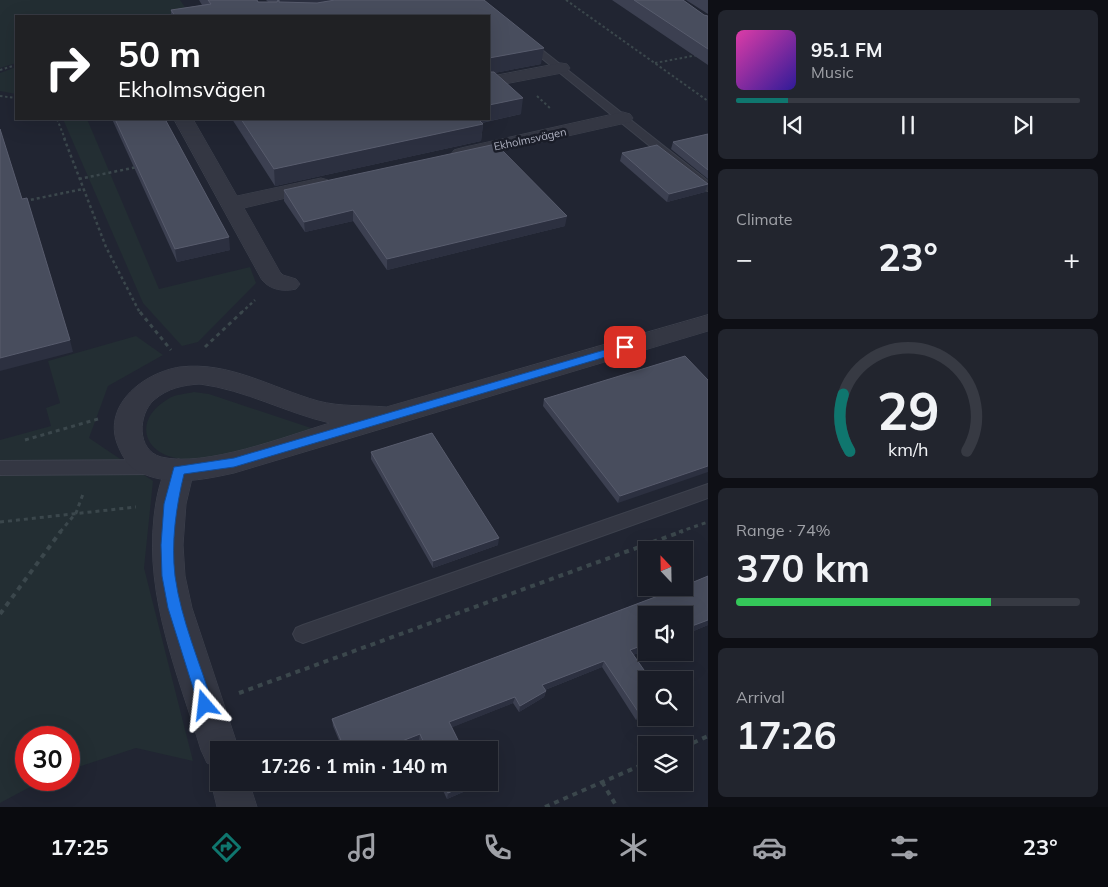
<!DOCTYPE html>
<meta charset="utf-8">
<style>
body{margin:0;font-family:Mulish,sans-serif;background:#22252e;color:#f1f3f6;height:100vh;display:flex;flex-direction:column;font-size:19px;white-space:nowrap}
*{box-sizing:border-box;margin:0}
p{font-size:16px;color:#9fa1a7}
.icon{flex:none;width:28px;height:28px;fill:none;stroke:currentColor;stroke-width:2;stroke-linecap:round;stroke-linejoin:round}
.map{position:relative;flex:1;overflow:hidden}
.sheet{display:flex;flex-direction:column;gap:10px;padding:10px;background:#0e0f15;width:400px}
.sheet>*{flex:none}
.hud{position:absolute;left:15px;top:15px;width:475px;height:105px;border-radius:0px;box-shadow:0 5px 20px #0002,0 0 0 1px #373a43;background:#202124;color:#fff;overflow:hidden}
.needle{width:32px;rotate:338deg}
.controls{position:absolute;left:638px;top:541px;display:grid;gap:10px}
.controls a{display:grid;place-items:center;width:55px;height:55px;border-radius:0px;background:#191c26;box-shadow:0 5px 20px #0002,0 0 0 1px #373a43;font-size:25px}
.speed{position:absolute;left:15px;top:726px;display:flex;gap:10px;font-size:25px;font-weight:700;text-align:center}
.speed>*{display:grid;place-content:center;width:65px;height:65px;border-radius:50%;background:#191c26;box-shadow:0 5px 20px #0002,0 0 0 1px #373a43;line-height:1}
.speed .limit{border:8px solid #d22;background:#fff;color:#111}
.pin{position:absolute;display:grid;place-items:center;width:42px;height:42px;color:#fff;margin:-21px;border-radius:10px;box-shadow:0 2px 8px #0006}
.me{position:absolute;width:55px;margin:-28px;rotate:343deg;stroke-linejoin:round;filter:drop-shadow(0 0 4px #0008)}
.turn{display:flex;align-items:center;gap:18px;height:105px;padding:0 20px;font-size:22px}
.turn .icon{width:65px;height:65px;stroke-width:2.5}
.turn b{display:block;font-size:35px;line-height:42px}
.big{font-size:38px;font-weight:700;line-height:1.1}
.sheet .card{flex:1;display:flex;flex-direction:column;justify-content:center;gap:8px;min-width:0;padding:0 18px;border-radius:8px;background:#22252e}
.sheet .dial{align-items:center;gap:0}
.dial svg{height:130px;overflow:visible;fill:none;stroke:#373a43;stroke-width:7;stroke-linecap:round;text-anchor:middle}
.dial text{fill:#f1f3f6;stroke:none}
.song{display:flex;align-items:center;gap:15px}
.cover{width:60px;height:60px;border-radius:8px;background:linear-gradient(135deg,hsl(320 70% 55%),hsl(250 70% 35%))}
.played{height:5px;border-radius:2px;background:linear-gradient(90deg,#0f766e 15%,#373a43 15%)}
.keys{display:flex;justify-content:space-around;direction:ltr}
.heat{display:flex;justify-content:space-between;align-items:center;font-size:28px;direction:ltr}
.charge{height:8px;border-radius:4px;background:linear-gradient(90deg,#34c759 74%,#373a43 0)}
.trip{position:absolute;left:210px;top:741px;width:288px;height:50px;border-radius:0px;background:#191c26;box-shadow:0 5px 20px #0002,0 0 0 1px #373a43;font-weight:700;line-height:50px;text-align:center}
.menu{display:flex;height:80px;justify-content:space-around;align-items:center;background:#0a0b0f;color:#9fa1a7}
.menu .icon{width:35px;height:35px}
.menu .selected{color:#0f766e}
.menu b{font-size:22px;color:#f1f3f6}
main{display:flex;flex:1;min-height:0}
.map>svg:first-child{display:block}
</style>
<main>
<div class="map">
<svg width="708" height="807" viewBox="0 0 708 807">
<rect width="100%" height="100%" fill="#212532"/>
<g fill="#232e33">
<path d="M0,0h180l11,16h-175v47l-16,5z"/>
<path d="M16,67v27l-16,-3v-18z"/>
<path d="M63,119h24l72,170 91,-22 6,16 -58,59 -16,4 -39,-43z"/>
<path d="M136,336l27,19 -55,31 -19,52 64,43 -9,87 49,193 -57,-13 -67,22v-32h-43v42h17l-43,23v-363l51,-14 -5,-18 14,-5 -12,-42z"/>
<path d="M194,392l15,2 105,35c-40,12 -88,33 -131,30 -40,-3 -51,-39 -15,-60 8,-5 17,-5 26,-7z"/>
</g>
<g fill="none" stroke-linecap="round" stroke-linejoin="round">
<g stroke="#3d414d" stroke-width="2">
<g id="service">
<path d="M527,38l181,143v10l-4,-1 -181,-147 -1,-2z"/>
<path d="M154,460l6,2 3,5 -3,5 -6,2 -154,1v-14z"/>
<path d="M708,484v14l-405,145 -7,-3 -3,-6 3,-6 7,-3z"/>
</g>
</g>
<g stroke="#3d414d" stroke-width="1">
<g id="minor">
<path d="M561,63l6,1 3,4 -3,4 -78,15v-10z"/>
<path d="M623,112l7,2 3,4 -3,4 -169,38 -7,-2 -3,-4 3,-4 7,-2z"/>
<path d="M174,119h19l44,77 84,-18 7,2 4,4 -4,4 -84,20 36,64 3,3 13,4 4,5 -4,5c-12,3 -26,1 -34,-9z"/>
<path d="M179,459l10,3 5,8 -8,34 -3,41 2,31 7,32 47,142h-20v32h30l8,25h-40l-6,-25 8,-14 -12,-5 -6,-13c-23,-76 -56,-152 -47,-233 2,-18 6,-39 15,-55z"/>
</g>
</g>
<g stroke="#3d414d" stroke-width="1">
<path id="tertiary" d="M708,315v16l-474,142c-32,7 -66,14 -97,-2 -9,-5 -14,-14 -18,-23 -19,-41 23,-75 61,-81 49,-6 92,21 138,34 23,6 45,4 68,6zM200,384c46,6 86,29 130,39 -44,13 -125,45 -169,34 -25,-7 -23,-43 -7,-57 14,-12 29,-15 46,-16z"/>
</g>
<g stroke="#3b474c" stroke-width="2" stroke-dasharray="2.5 2.5" stroke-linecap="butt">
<path d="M566,0l142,101"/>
<path d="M655,63l43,-8"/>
<path d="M0,70l16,-5"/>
<path d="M0,96l16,2"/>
<path d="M537,96l14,13"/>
<path d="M57,119l8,20"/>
</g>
<g stroke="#3b474c" stroke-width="2.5" stroke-dasharray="3 3" stroke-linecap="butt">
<path d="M64,138l42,109 34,66"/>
<path d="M79,179l58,-12"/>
<path d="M25,201l58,-12"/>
<path d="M241,313l14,-13"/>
</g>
<g stroke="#3b474c" stroke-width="3" stroke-dasharray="4 4" stroke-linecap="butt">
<path d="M140,312l31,38"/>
<path d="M205,347l37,-35"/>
<path d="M25,440l73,-21"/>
<path d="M0,522l136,-15"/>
<path d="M60,532l16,-19 7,-19"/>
<path d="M679,532l29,-10"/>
</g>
<g stroke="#3b474c" stroke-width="4" stroke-dasharray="5 5" stroke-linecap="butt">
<path d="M0,614l61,-83"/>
<path d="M239,693l444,-162"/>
<path d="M684,747l24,-11"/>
<path d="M602,782l15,25"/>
<path d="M545,807l101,-44"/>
</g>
<use href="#service" fill="#343743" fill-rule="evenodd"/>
<use href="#minor" fill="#343743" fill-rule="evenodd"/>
<use href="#tertiary" fill="#343743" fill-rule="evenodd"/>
</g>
<g fill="#3c4051">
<path d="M199,0h58l1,2h10l-2,-2h218l57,64 -47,9 27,41 -39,9 1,1 -2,17 -206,45 -43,-67h257v-103h-318v-6l31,-5z"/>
<path d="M612,0h71l21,15 4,1v49z"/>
<path d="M686,0h22v14z"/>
<path d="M112,119h53l65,131 -53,12z"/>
<path d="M708,134v45l-37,-30 2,-7z"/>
<path d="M622,153l86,31 -3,8 -38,10 -47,-41z"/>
<path d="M284,190l281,36 -178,44 -34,-49 -48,11 -21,-31z"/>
<path d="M708,380l-90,123 -75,-97 1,-7z"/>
<path d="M371,452l127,93 -65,23 -62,-109z"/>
<path d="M708,576v49l-24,10v-20h-38v35l-13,5 18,25h-5v36l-10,4 -34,-53 -57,23 1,1 -2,6 -25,15 -6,-9 -61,24 11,23h-39l-5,-10 -24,10h-52l-10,-24 -1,-7 347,-131h5v-2z"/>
<path d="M439,782h39l-1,4 -30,13z"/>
</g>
<g fill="#2c3040">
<path d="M279,0h68l-67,16z"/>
<path d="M544,48l-3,16 -52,10v-16z"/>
<path d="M523,98l-2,16 -41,9v-4h9v-14z"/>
<path d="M483,124l-2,17 -206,45 -1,-17z"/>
<path d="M708,184l-3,8 -38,10 2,-8z"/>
<path d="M353,210v11l-48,11 -1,-10z"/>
<path d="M567,216l-2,10 -178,44v-11z"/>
<path d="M229,237l1,13 -53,12 -2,-13z"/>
<path d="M70,340l3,12 -73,19v-13z"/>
<path d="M708,466v6l-90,31 2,-7z"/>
<path d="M499,538l-1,7 -65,23v-7z"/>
<path d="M708,620v5l-24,10v-6z"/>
<path d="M646,644v6l-18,7 2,-7z"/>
<path d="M604,661l-2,6 -62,25 2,-7z"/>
<path d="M546,691l-2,6 -25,15 1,-6z"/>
<path d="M515,697l-2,6 -65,26 1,-7z"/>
<path d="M646,710v6l-10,4 3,-7z"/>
<path d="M420,734l-1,6 -24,10h-16z"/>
<path d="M473,782h5l-1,4 -30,13 1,-6z"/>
</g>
<g fill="#484d5d" stroke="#585c6d">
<path d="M208,0h49l1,2h19l1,-2h1v2l38,1 18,-3h149l60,48 -55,10v-42h-314l-4,-6 40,-6z"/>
<path d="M634,0h49l21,15 4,1v33z"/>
<path d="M489,68l1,4h4l29,26 -34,7z"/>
<path d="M115,119h50l64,118 -54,12z"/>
<path d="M241,119h237l5,5 -209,45z"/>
<path d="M0,129l22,70 5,-1 43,142 -70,18z"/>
<path d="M708,134v36l-35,-28z"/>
<path d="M496,144l71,72 -180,43 -34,-49 -49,12 -20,-32z"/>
<path d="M657,145l51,39 -39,10 -47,-41z"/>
<path d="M685,356l23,24v86l-88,30 -76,-97z"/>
<path d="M432,433l67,105 -66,23 -62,-109z"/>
<path d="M708,576v44l-24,9v-14h-38v29l-16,6 21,30h-5v30l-7,3 -35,-52 -62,24 4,6 -26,15 -5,-9 -66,25 14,28h-36l-7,-16 -41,16h-34l-13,-31 347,-131h5v-2z"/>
<path d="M443,782h30l-25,11z"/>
</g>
<path fill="#1a73e8" stroke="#114b97" d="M625,344l4,1v5l-395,117 -50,7c-8,33 -13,68 -9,102 6,44 25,87 38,129l-2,5 -6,2 -5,-2 -32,-102 -6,-32 -1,-31 3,-41 10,-37 60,-9z"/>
<g text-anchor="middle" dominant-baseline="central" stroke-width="5" stroke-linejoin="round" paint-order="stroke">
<g font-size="11" fill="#aeb1c0" stroke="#1a1d28">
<text transform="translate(530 139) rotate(-12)">Ekholmsvägen</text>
</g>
</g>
</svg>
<div class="controls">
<a><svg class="needle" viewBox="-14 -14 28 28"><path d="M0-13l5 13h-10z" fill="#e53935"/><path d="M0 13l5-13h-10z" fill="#9fa1a7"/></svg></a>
<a><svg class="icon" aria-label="sound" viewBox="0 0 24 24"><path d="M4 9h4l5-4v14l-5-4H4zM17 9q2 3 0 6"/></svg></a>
<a><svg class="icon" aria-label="search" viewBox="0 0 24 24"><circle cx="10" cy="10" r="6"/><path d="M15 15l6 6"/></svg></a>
<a><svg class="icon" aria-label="layers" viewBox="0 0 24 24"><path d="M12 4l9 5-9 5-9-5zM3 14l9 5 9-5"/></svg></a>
</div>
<div class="speed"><div class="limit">30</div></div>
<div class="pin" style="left:625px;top:347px;background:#d93025"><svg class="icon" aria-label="arrive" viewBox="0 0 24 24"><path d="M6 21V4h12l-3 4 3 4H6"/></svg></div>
<svg class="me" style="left:205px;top:705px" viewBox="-20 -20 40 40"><path d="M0-17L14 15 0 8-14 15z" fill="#1a73e8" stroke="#fff" stroke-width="4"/></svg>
<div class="trip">17:26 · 1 min · 140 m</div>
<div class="hud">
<div class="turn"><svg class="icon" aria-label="right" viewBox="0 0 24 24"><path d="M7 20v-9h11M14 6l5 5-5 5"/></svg><div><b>50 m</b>Ekholmsvägen</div></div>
</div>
</div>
<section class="sheet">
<div class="card">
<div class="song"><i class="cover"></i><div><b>95.1 FM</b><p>Music</p></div></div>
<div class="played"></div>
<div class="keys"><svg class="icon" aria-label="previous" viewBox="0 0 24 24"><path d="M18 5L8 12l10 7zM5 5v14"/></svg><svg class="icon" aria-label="pause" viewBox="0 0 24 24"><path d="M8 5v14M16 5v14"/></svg><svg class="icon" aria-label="next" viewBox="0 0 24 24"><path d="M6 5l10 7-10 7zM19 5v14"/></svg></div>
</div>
<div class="card"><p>Climate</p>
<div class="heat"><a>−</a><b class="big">23°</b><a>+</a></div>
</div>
<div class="card dial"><svg viewBox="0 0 100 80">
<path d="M14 69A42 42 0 1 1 86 69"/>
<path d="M14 69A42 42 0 0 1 10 34" stroke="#0f766e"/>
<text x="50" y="56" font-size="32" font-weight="700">29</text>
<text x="50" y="72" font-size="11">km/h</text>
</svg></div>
<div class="card"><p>Range · 74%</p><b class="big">370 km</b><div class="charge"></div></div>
<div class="card"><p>Arrival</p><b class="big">17:26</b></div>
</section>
</main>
<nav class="menu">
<b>17:25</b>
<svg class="icon selected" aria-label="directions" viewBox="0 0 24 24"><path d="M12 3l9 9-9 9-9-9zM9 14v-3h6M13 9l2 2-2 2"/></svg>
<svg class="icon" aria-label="music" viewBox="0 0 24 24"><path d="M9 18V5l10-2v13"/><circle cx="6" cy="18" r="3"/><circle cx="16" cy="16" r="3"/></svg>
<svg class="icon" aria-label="phone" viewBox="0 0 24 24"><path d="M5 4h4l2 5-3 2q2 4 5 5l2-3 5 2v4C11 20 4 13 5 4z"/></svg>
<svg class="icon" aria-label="climate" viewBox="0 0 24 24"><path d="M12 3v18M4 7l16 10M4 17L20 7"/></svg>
<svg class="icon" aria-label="car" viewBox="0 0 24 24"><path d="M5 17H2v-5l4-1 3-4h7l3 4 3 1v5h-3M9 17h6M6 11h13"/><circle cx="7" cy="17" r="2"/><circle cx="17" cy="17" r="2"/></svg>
<svg class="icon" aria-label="filters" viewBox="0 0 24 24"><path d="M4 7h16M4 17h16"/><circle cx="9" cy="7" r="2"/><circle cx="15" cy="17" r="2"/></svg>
<b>23°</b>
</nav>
